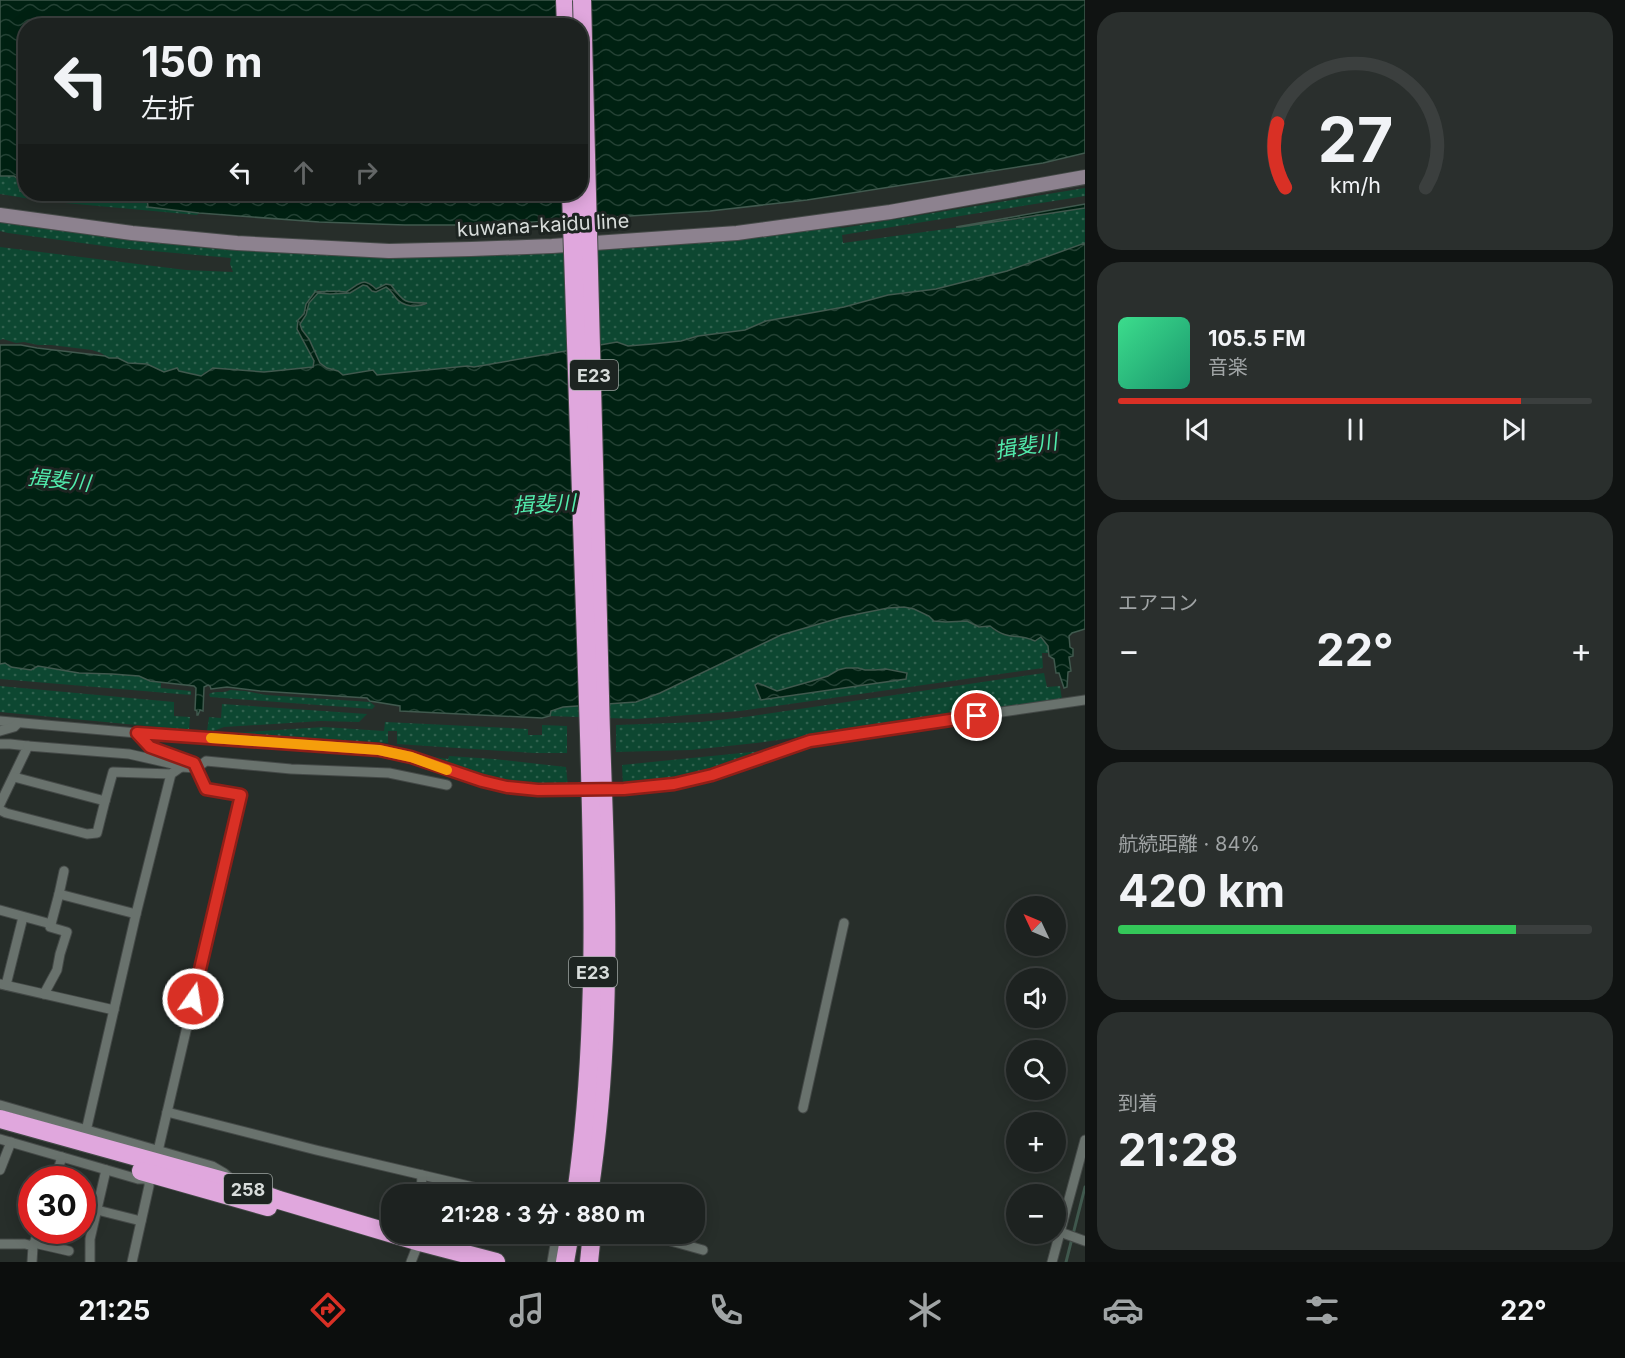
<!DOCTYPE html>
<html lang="ja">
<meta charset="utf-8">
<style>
body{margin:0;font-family:Inter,"Noto Sans JP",sans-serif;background:#2a2f2d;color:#f1f3f6;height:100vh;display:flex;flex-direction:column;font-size:22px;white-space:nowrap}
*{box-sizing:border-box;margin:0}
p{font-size:20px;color:#a0a4a5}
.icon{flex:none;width:33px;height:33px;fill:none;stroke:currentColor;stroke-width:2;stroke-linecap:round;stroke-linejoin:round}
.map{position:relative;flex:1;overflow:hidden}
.details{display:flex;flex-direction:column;gap:12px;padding:12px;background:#101312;width:540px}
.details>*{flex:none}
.hud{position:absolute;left:18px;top:18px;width:570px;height:183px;border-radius:24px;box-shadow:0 3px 15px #0003,0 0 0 2px #3b3f3e;background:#1d2220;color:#f1f3f6;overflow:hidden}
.needle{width:39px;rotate:314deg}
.controls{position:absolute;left:1006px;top:896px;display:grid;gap:12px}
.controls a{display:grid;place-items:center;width:60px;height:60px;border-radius:50%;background:#1d2220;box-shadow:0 3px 15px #0003,0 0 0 2px #3b3f3e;font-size:30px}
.speed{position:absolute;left:18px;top:1166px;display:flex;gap:12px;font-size:30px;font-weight:700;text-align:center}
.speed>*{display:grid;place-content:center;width:78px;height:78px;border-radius:50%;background:#1d2220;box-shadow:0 3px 15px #0003,0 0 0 2px #3b3f3e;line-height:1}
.speed .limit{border:9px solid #d22;background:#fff;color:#111}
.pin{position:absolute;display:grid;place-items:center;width:51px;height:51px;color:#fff;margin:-26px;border:3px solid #fff;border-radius:50%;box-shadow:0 2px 6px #0007}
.me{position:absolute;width:66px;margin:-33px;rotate:13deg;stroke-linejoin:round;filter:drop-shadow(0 0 4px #0008)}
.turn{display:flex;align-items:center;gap:21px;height:126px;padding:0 24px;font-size:27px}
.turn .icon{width:78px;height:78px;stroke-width:2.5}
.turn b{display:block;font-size:42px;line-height:51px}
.lanes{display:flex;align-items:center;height:57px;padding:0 24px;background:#0003;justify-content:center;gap:30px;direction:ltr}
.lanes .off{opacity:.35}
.big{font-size:45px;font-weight:700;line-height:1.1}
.details .card{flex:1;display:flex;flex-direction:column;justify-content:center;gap:9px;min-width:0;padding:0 21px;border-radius:24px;background:#2a2f2d}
.details .dial{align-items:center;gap:0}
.dial svg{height:156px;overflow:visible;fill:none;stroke:#3b3f3e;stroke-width:7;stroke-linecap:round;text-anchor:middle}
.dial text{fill:#f1f3f6;stroke:none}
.song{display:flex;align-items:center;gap:18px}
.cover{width:72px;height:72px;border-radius:9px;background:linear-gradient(135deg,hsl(150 70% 55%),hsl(160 70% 35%))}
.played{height:6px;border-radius:3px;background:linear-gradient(90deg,#d93025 85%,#3b3f3e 85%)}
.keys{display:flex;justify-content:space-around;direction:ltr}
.heat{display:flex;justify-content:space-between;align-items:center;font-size:33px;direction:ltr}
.charge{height:9px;border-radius:4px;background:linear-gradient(90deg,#34c759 84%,#3b3f3e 0)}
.trip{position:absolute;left:381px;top:1184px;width:324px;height:60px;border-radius:24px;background:#1d2220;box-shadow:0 3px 15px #0003,0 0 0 2px #3b3f3e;font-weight:700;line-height:60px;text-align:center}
.tabs{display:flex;height:96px;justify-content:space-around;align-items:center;background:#0c0e0d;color:#a0a4a5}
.tabs .icon{width:42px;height:42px}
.tabs .on{color:#d93025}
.tabs b{font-size:27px;color:#f1f3f6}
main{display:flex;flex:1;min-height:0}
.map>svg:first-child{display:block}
</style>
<main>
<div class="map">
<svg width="1085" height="1262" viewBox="0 0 1085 1262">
<defs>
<pattern id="green-dots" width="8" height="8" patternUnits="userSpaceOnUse" patternTransform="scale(1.5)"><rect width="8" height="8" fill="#0d4731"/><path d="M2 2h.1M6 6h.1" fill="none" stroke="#30614e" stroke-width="1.8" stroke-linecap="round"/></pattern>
<pattern id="water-waves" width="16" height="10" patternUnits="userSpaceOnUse" patternTransform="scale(1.5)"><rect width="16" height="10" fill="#002112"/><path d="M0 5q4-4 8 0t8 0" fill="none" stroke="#244134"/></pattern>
</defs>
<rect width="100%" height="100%" fill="#272e2a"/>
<g fill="url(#green-dots)" fill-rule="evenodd">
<path d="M5,175l9,1 4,3 2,12 5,1 1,2h100l21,4 2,9 50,6 -2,2 -154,-14 -43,-7v-18z"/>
<path d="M1085,188v8l-243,39 1,8 177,-24 65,-11v35l-78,28 -71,18 -48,6 -44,12 -78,14 -21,9 -47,6 -17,5 -29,3 -24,2 -11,-4 -143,25 -7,-1 -90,9 -21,-2 -13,2 -9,-6 -7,-1 -7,-5 -11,-24 -8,-12v-6l5,-6 3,-12 9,-10 29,1 16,-9c12,2 6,12 23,2 5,3 6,7 10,11 8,9 18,8 29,7l2,-1c-23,-3 -22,2 -36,-19h-7l-7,4 -7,-6 -14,2 -10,7c-9,-1 -18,1 -28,-2 -4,3 -8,7 -11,12 -3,8 -2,12 -9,18v9l16,33v5l-50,5 -19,-2 -40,2 -4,4 -11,-3 -26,-1 -17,-8 -19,-1 -10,-4 -9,-1 -8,-5 -9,-3 -41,-5h-13l-14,-3 -8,1 -13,-4 -3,1v-93l186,23 47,2 -3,-8 1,-6 -112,-10 -111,-15 -8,-2v-12l238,30 474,-7 125,-16 5,2z"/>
<path d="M904,607l10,2 15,7 6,5 11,1 21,-1 15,5c9,-2 10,4 17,7 8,4 22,4 31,5l3,2 9,-3 6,9v7h-6l1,15 -303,43 -104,8 -86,-3 1,-5 12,-4 97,-14 121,-58 62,-18 45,-9zM858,668c10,3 17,1 27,1 7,0 15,2 21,4v6l-145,21 -3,-16 19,7 35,-10 16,-5 10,-6z"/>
<path d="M5,663l4,2 29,1 41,7 33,1 27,2 11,5 11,2v5l30,3v4l-191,-16v-15z"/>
<path d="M1044,673l3,14 13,-1 2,14 -306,43 -65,7 -75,2v-27l85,-3 44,-5z"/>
<path d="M0,686l174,16v14l16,1 -1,13 -189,-18z"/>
<path d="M230,690l15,1 21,4 104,7 5,4 -3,3 -162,-12 -1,-3c8,-4 14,0 21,-4z"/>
<path d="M222,704l145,10 -8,8 -38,-1 -97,6 -11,4h-6l2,-14 12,1z"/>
<path d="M385,722l143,7v6h14v-10l25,1v27h-33l-137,-9v-13h-9v12l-156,-10 92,-6 60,4z"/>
<path d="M761,751l1,1c-32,12 -63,23 -96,29 -14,3 -29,3 -43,4l-1,-20z"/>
<path d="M428,756l20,3 1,-3 45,3 72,8 2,20 -63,-6 -53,-14 -23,-10z"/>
</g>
<g fill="url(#water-waves)" stroke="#40594e" stroke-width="1.5">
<path d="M0,0h1085v153l-42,10 -236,37 -97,11 -225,14h-80l-86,-3 -120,-9 -51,-6 -1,-9 -21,-4h454v-168h-554l-1,166 -5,-1 -2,-12 -4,-3h-14z"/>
<path d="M1085,204v4l-125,19h-4z"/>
<path d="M1085,243v386l-13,4 -3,3 1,11 3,2v7l-4,1 2,14 -3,1 -1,15 -3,1 -5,-15h-3l-2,-14 -5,-3 -1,-10 -7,-9 -6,4c-19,-9 -25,1 -45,-15l-11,1 -12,-6 -21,1 -12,-1 -5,-5 -15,-7 -10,-2 -16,1 -45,9 -62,18 -121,58 -24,9 -73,5 -12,4 -1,5 -8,2 -142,-7v-5l-30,-5 -3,-3 -107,-7 -33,-4 -16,2 -1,-3 -2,-1 -4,2 -1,24 -3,-1 -2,5h-1v-4l-2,-1 1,-22 -2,-2 -44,-5 -11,-5 -27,-2 -33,-1 -41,-7 -7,4 -20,-3 -6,-4 -5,1v-319h21l16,3 68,8 4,2h9l10,5 19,1 17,8 13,-4 2,3 22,5 12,-8 51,4 49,-5 1,-6 -17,-32 1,-9 6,-6 2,-10 9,-12 20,-1 11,1c14,-8 16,-16 30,-3l10,-5 5,1c13,18 14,18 36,18 -10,5 -24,4 -31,-5 -4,-5 -5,-8 -10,-11l-10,5 -4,-1 -5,-5 -4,-1 -13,8 -20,1 -12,-1 -9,10 -3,12 -6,9 2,6 7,9 11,24 7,5 11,3 5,4 30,-5 4,5 90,-9 7,1 143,-25 11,4 24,-2 29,-3 17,-5 47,-6 21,-9 78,-14 44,-12 48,-6 71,-18z"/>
<path d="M846,668h12l7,2h10l11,-1 21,4 -1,6 -145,21 -6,-15 3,-2 19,8 35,-10 16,-5 10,-6z"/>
</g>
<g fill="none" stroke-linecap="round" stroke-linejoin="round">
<path stroke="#40594e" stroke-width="3" d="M1066,1262l19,-75"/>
<g stroke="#444947" stroke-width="11">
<g id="street">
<path d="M0,721l137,12 242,17 32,7 71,24 25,6 31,3 86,-1 50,-5 38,-9 98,-34 60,-10 215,-31"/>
<path d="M0,731l14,-4 4,-4"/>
<path d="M137,733l13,14 44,16 3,5 -16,-1"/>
<path d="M0,744h10l18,2 -28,58"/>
<path d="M14,777l91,24 8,-29 58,2 10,-7 -8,-3 -44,-10 -101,-8"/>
<path d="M0,810l6,3 81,21 10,-1 8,-32"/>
<path d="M59,894l5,-23"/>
<path d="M0,910l51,14 -1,3 17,5 -7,22 -3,16 -13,24"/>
<path d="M51,924l8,-30 77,20"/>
<path d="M0,984l114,26"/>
<path d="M6,985l17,-68"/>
<path d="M0,1105l212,61 12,7 7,6"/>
<path d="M803,1108l41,-185"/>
<path d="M167,1112l149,38 187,44"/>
<path d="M86,1131l50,-217 35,-140"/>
<path d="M0,1139l138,40h10"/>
<path d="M158,1151l83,-356 -35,-6 -9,-21 9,-7 85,8 98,4 58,12"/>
<path d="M0,1170l11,-28"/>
<path d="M55,1179l7,-22"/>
<path d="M421,1194l1,-19"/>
<path d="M97,1210l44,11"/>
<path d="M1060,1232l25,9"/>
<path d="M642,1233l61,17"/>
<path d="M34,1243l35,8"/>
<path d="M0,1244h25l8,2 -1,16"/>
<path d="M33,1246l6,-16"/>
<path d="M90,1262v-23l16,-69"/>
<path d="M132,1262l17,-76v-7"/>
<path d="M411,1262l9,-23"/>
<path d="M552,1262l5,-29"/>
<path d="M1052,1262l33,-122"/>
</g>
</g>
<g stroke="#444947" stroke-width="16">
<path id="secondary" d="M0,215l132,18 105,10 152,8 82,-2 81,-3 185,-13 153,-21 195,-35"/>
</g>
<g stroke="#444947" stroke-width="20">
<g id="highway">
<path d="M565,0l1,26"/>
<path d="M0,1119l238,66 41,15 141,42 76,20"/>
<path d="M141,1171l127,36"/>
<path d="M565,1262l5,-29"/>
<path d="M589,1262l3,-29"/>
</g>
</g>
<use href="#street" stroke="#69726d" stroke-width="9"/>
<use href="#secondary" stroke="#8d828f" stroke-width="14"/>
<use href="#highway" stroke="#e0a7dd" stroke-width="18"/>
<g stroke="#444947" stroke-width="20" stroke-linecap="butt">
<g id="highway-bridge">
<path d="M582,0c7,232 14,464 18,696 2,93 8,185 6,277 -1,74 -6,148 -17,221"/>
<path d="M571,194c6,169 11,338 17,508 5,164 11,329 -12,492"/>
</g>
</g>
<use href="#highway-bridge" stroke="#e0a7dd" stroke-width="18"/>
</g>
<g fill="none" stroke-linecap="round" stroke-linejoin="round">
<g stroke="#8d1f18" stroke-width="15">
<path id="route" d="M193,999l48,-204 -35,-6 -12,-26 -44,-16 -13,-14 242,17 32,7 71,24 25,6 31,3 86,-1 50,-5 38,-9 98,-34 167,-25"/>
</g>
<use href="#route" stroke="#d93025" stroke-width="10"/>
<path stroke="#f59e0b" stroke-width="10" d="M211,738l168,12 32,7 36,13"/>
</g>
<g text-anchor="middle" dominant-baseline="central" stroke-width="6" stroke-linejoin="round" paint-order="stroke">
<g fill="#1d2421" stroke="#9fa5a2" stroke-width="1.5">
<rect x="570" y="360" width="48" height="30" rx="4.5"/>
<rect x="569" y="957" width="48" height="30" rx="4.5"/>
<rect x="224" y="1174" width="48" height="30" rx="4.5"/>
</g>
<g font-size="18" font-weight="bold" fill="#d7dcda">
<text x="594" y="375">E23</text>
<text x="593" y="972">E23</text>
<text x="248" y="1189">258</text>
</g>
<g font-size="20" fill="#d7dcda" stroke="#1d2421">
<text transform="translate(543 225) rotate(-3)">kuwana-kaidu line</text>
</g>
<g font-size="21" font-style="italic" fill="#51ebac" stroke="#1d2421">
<text transform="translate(1026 446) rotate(-9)">揖斐川</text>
<text transform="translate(59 480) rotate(6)">揖斐川</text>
<text transform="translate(544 504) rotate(-3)">揖斐川</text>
</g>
</g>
</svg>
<div class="controls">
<a><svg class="needle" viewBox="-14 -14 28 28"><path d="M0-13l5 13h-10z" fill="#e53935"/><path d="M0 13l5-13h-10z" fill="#a0a4a5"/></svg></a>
<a><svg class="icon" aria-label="sound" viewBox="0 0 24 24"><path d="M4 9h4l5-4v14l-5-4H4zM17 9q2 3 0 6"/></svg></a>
<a><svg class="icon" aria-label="search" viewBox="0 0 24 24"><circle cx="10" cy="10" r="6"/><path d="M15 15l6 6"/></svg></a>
<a>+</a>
<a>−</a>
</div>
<div class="speed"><div class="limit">30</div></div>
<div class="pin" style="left:977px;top:716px;background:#d93025"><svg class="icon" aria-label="arrive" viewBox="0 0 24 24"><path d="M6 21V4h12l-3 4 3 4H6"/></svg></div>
<svg class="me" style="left:193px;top:999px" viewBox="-20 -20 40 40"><circle r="17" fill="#d93025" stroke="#fff" stroke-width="3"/><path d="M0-11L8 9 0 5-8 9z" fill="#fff"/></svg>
<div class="trip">21:28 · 3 分 · 880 m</div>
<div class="hud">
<div class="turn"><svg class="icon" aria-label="left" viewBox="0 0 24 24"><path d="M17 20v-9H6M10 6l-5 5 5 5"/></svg><div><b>150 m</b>左折</div></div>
<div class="lanes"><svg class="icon" aria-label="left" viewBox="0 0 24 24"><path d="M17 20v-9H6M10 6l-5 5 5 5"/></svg><svg class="icon off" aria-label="ahead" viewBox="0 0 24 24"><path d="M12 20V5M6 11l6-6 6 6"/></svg><svg class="icon off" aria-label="right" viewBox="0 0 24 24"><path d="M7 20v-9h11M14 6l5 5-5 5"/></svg></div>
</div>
</div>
<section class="details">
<div class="card dial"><svg viewBox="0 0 100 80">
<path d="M14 69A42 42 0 1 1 86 69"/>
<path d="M14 69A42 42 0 0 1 10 36" stroke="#d93025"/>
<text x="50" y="56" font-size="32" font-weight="700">27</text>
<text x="50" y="72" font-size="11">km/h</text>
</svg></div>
<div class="card">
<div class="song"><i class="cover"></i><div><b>105.5 FM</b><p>音楽</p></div></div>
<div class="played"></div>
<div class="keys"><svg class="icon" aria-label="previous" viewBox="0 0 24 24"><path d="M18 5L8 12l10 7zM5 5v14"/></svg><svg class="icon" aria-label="pause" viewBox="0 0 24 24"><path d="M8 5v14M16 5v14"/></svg><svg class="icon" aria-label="next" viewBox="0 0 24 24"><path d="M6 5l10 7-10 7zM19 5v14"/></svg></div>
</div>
<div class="card"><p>エアコン</p>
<div class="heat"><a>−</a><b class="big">22°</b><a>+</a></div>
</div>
<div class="card"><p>航続距離 · 84%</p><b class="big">420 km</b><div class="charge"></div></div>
<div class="card"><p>到着</p><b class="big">21:28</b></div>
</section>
</main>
<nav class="tabs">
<b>21:25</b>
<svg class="icon on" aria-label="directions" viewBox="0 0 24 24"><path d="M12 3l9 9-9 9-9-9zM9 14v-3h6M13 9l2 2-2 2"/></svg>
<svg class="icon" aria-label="music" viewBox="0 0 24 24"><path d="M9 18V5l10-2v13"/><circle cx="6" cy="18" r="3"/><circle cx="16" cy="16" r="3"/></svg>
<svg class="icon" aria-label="phone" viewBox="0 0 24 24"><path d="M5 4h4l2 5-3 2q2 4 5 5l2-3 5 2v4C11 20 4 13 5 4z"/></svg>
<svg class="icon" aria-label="climate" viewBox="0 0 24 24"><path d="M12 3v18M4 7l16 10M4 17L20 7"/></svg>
<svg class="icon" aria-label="car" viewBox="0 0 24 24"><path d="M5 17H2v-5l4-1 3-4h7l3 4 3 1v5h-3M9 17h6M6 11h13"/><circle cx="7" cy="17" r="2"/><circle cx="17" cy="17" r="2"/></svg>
<svg class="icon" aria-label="filters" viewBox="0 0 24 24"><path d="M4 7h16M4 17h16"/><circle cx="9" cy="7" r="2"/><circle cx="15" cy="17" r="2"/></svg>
<b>22°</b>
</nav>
